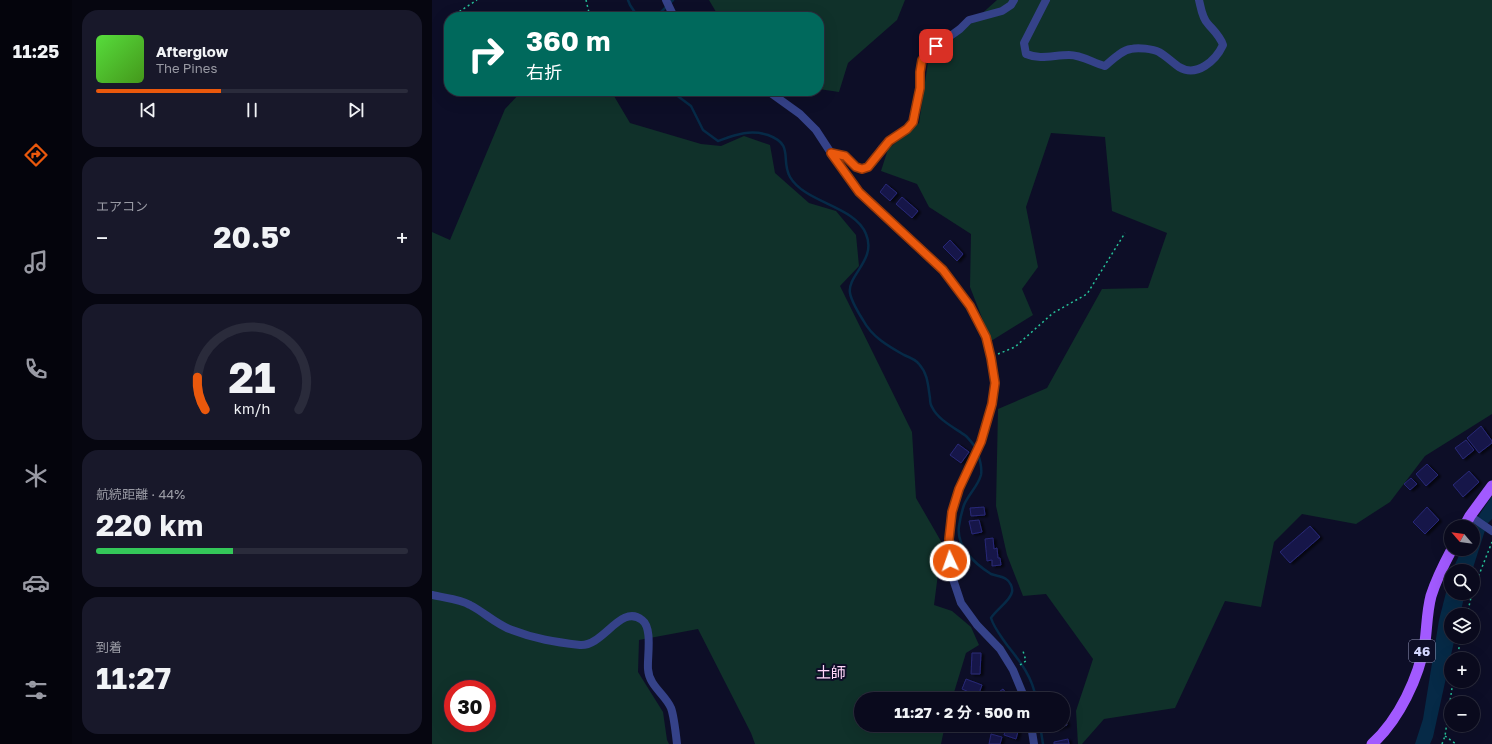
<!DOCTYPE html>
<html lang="ja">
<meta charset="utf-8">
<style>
body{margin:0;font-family:"Golos Text","Noto Sans JP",sans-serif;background:#18182a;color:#f1f3f6;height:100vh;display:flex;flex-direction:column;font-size:15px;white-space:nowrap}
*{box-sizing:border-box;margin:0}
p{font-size:13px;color:#999aa4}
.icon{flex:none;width:22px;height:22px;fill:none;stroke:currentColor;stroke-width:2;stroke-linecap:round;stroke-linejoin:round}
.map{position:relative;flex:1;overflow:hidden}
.side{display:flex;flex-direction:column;gap:10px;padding:10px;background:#060610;width:360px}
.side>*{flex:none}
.hud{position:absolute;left:12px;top:12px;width:380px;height:84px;border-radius:16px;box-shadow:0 4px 16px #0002,0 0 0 1px #2a2b3b;background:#00695c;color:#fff;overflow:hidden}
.needle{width:26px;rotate:298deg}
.fabs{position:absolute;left:1012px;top:520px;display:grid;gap:8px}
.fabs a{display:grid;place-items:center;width:36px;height:36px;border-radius:50%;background:#0a0a1d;box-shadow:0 4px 16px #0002,0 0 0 1px #2a2b3b;font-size:20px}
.speed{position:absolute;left:12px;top:680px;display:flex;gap:8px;font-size:20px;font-weight:700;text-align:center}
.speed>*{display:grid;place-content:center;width:52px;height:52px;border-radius:50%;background:#0a0a1d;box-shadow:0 4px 16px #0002,0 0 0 1px #2a2b3b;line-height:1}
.speed .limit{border:6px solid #d22;background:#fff;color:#111}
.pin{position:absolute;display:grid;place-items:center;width:34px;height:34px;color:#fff;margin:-17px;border-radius:8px;box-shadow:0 2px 6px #0006}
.me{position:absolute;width:44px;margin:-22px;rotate:357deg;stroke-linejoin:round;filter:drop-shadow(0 0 3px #0008)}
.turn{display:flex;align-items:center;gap:14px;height:84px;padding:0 16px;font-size:18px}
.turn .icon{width:52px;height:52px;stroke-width:2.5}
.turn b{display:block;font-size:28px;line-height:34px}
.big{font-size:30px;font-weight:700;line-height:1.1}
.side .card{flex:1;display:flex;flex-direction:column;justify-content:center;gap:6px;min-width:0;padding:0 14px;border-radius:16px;background:#18182a}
.side .dial{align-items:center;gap:0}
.dial svg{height:104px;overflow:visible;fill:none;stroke:#2a2b3b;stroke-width:7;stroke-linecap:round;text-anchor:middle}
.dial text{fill:#f1f3f6;stroke:none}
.song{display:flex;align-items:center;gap:12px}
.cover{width:48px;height:48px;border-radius:6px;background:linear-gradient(135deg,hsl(110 70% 55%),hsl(100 70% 35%))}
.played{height:4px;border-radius:2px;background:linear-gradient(90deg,#ea580c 40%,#2a2b3b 40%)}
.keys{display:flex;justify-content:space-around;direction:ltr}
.heat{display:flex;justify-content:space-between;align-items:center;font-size:22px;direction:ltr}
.charge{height:6px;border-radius:3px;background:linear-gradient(90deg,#34c759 44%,#2a2b3b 0)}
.trip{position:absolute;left:422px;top:692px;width:216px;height:40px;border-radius:20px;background:#0a0a1d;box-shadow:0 4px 16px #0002,0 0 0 1px #2a2b3b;font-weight:700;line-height:40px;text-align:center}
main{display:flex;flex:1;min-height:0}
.menu{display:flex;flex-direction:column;width:72px;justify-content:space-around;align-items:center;background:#04040c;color:#999aa4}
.menu .icon{width:28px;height:28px}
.menu .selected{color:#ea580c}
.menu b{font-size:18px;color:#f1f3f6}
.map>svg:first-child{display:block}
</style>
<main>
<nav class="menu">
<b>11:25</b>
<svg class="icon selected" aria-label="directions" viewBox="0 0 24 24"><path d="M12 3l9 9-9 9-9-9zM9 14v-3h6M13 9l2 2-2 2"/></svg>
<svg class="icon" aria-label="music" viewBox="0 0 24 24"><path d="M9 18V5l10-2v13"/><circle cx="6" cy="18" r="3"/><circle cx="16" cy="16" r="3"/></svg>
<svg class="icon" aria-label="phone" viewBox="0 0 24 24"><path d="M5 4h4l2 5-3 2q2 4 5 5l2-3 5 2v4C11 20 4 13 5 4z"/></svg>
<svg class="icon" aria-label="climate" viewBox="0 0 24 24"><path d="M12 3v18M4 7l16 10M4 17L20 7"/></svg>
<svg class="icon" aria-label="car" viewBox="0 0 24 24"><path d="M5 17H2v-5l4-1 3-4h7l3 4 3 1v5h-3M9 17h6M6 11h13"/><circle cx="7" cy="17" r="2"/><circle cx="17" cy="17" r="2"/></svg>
<svg class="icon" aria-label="filters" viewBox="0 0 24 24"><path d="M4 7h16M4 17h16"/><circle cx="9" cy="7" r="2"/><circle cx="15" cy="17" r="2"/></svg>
</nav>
<section class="side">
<div class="card">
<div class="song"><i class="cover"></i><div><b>Afterglow</b><p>The Pines</p></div></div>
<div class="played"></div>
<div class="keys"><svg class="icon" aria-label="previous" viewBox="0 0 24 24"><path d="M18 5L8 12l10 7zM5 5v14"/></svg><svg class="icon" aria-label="pause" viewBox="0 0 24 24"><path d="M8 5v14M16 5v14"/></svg><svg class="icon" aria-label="next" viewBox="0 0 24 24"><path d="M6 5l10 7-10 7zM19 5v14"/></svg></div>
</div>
<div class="card"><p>エアコン</p>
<div class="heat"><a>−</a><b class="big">20.5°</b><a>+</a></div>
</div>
<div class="card dial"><svg viewBox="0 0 100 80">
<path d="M14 69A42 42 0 1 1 86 69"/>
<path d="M14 69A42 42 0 0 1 8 44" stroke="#ea580c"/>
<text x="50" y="56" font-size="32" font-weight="700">21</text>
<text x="50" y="72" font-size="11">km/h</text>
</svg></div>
<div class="card"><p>航続距離 · 44%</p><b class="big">220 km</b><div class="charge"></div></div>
<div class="card"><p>到着</p><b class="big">11:27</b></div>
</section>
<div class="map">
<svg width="1060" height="744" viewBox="0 0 1060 744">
<defs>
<filter id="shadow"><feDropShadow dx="3" dy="1.5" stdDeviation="1" flood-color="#0009"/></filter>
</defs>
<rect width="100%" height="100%" fill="#0d0e27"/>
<g fill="#10312a" fill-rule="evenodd">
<path d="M277,0h196l-8,20 -49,43 -9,29 -20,-3v-72h-100z"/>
<path d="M565,0h495v414l-67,42 -35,46 -34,22 -54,-10 -28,28 -13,65 -36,-6 -50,107 -71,11 -22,25h-4l-2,-33 17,-52 -47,-65 -23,2 -16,-41 -11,-49 2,-97 49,-21 55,-99 46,-1 19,-55 -55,-22 -7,-74 -54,-4 -25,74 12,60 -16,22 11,26 -42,26 -21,-54 1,-53 -42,-27 -12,-23 -36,-13 7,-22 31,-26 9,-61z"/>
<path d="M90,91h89l19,32 71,21 20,2 23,-10 26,9 5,28 34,30 27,8 20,24 3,31 -19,20 72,146 4,66 26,45 -8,62 18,6 19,16 8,18 -13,8 -14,46h-91v26h84l-4,19h-186l-4,-11 -53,-104 -59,11 -1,32 25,40 4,28 2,4h-237v-512l18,8 55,-131zM21,689h34v34h-34z"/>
</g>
<g fill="#062a47">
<path d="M1060,496v23l-5,5 -15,47h-20l10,-22h11v-22h-2z"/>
<path d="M1019,573v20h14l-5,22h-9v22h4l-22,100 -3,7h-15l8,-25 16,-99z"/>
</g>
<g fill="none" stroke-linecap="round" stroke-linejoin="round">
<g stroke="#062a47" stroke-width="2.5">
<path d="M196,0l2,5 8,12"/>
<path d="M224,17l17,-17"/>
<path d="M239,91l20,15 12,24 15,11c17,-6 32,-12 50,-6 27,10 12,24 22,42 15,26 65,29 76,57 11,26 -19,41 -16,59 1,7 9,21 13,27 9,17 25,26 41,35 5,2 12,5 15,9 9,10 9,22 11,34 0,2 0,6 2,9 6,13 23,21 34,29 4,4 7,8 10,12"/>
<path d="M546,454c2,6 4,15 3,21 -3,11 -13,20 -17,30 -2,6 -4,14 -5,21 -3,21 16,38 32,48 5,2 11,2 15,5 4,2 7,9 6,13 -1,8 -16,18 -21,26 3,10 10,18 16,27 13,16 26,33 29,54"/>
<path d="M608,725l3,19"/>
</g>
</g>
<g fill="#181849" stroke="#282877" filter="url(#shadow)">
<path d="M454,184l11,9 -7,8 -10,-9z"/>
<path d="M470,197l16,14 -6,7 -16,-14z"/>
<path d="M518,240l13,14 -6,7 -14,-14z"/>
<path d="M1049,426l11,15v2l-13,10 -12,-15z"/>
<path d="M1034,440l8,10 -11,9 -8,-11z"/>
<path d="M526,444l11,8 -8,11 -11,-8z"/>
<path d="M995,464l11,11 -12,11 -10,-12z"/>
<path d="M1037,471l10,11 -16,15 -10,-12z"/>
<path d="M979,478l6,6 -7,6 -6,-6z"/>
<path d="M552,507l1,8 -14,1 -1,-8z"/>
<path d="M995,507l12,13 -14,14 -12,-12z"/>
<path d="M547,520l3,12 -10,2 -3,-13z"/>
<path d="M878,526l10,11 -30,26 -10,-11z"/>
<path d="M561,538l1,11 3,-1 1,10h2l1,7 -9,1v-6l-5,1 -2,-22z"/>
<path d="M540,653h9l-1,21h-9z"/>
<path d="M534,679l16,6 -4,11 -16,-7z"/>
<path d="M571,689l7,9 -15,1 -2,-3z"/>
<path d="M631,713l4,12 -11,4 -2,-4h9z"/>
<path d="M575,725l12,3 -3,11 -12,-4z"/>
<path d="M559,734l11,3 -2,7h-11z"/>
<path d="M636,739l1,5h-15v-2z"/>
</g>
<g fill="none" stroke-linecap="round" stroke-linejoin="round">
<g stroke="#26c199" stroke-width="1.5" stroke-dasharray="2 3" stroke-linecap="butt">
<path d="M154,0l4,17"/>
<path d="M19,17l26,-17"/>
<path d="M566,354l17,-7 38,-34 34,-19 38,-61"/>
<path d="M1041,590l19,-48"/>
<path d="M1035,615l5,-22"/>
<path d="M1025,659l4,-22"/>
<path d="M588,665l6,-4 -3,-10"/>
<path d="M1013,736l11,8"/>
<path d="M1010,744l3,-8 8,-55"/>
</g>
<g stroke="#354289" stroke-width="8">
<path d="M234,0l8,17"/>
<path d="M614,0l-22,43 2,11c14,6 28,1 43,1 13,0 24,8 36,11 7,-6 17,-16 26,-17 7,-2 22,0 28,3 7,4 13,10 20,15 18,11 37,-7 44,-22 -3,-9 -9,-14 -15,-21 -6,-6 -7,-16 -9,-24"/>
<path d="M336,91l32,23 16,16 15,23 28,39 84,78 27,36 16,31 5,20 4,26 -3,21 -11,38 -22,47 -7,23 -3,27 2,34 10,30 16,22 23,24 13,21 12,29"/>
<path d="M399,153l14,3 11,11 5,2 7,-2 5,-5 9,-14 7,-7 18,-12 6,-7 7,-34v-16l2,-12 9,-10 29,-21 9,-9 33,-9 9,-6 3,-5"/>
<path d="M1038,516l22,15"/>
<path d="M0,595c12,3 28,4 38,10 14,7 27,20 42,25 23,9 43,12 68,15 23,2 41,-42 62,-25 11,8 5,37 6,49 1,17 17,25 23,39 3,8 5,27 6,36"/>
<path d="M599,725l3,19"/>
</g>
<g stroke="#a25aff" stroke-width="11">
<path d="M1032,527l6,-11 22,-30"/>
<path d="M940,744c27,-24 47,-67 53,-102 2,-15 2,-31 6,-46 5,-16 13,-32 21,-47"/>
</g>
</g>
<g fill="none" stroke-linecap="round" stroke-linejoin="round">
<g stroke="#983908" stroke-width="10">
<path id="route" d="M504,46l-14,14 -2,12v16l-5,24 -2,10 -6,7 -18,12 -21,26 -6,2 -6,-2 -11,-11 -14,-3 28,39 84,78 27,36 16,31 5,21 4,25 -3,21 -11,38 -22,47 -7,23 -3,27 1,22"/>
</g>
<use href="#route" stroke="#ea580c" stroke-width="7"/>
</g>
<g text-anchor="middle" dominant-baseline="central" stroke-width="4" stroke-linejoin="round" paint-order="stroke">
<rect fill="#0d0e27" stroke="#989bbe" stroke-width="1" x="977" y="640" width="26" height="22" rx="3"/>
<g font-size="13" font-weight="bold" fill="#d3d7ff">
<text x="990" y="651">46</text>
</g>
<g font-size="15" fill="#ffd5f8" stroke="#0d0e27">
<text x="399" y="672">土師</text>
</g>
</g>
</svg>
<div class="fabs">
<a><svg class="needle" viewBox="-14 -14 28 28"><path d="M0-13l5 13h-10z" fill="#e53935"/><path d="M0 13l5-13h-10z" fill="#999aa4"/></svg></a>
<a><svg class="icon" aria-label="search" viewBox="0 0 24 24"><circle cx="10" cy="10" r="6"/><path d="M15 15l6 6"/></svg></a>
<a><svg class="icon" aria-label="layers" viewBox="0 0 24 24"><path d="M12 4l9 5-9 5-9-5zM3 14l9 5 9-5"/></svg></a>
<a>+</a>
<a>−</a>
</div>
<div class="speed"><div class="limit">30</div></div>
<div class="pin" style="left:504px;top:46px;background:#d93025"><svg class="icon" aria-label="arrive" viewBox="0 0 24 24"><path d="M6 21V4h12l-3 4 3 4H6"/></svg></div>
<svg class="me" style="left:518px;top:561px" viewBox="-20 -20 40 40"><circle r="17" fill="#ea580c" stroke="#fff" stroke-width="3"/><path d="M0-11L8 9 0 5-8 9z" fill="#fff"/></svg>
<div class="trip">11:27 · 2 分 · 500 m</div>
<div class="hud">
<div class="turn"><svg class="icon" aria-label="right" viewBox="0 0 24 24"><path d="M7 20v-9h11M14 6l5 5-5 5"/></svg><div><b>360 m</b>右折</div></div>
</div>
</div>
</main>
